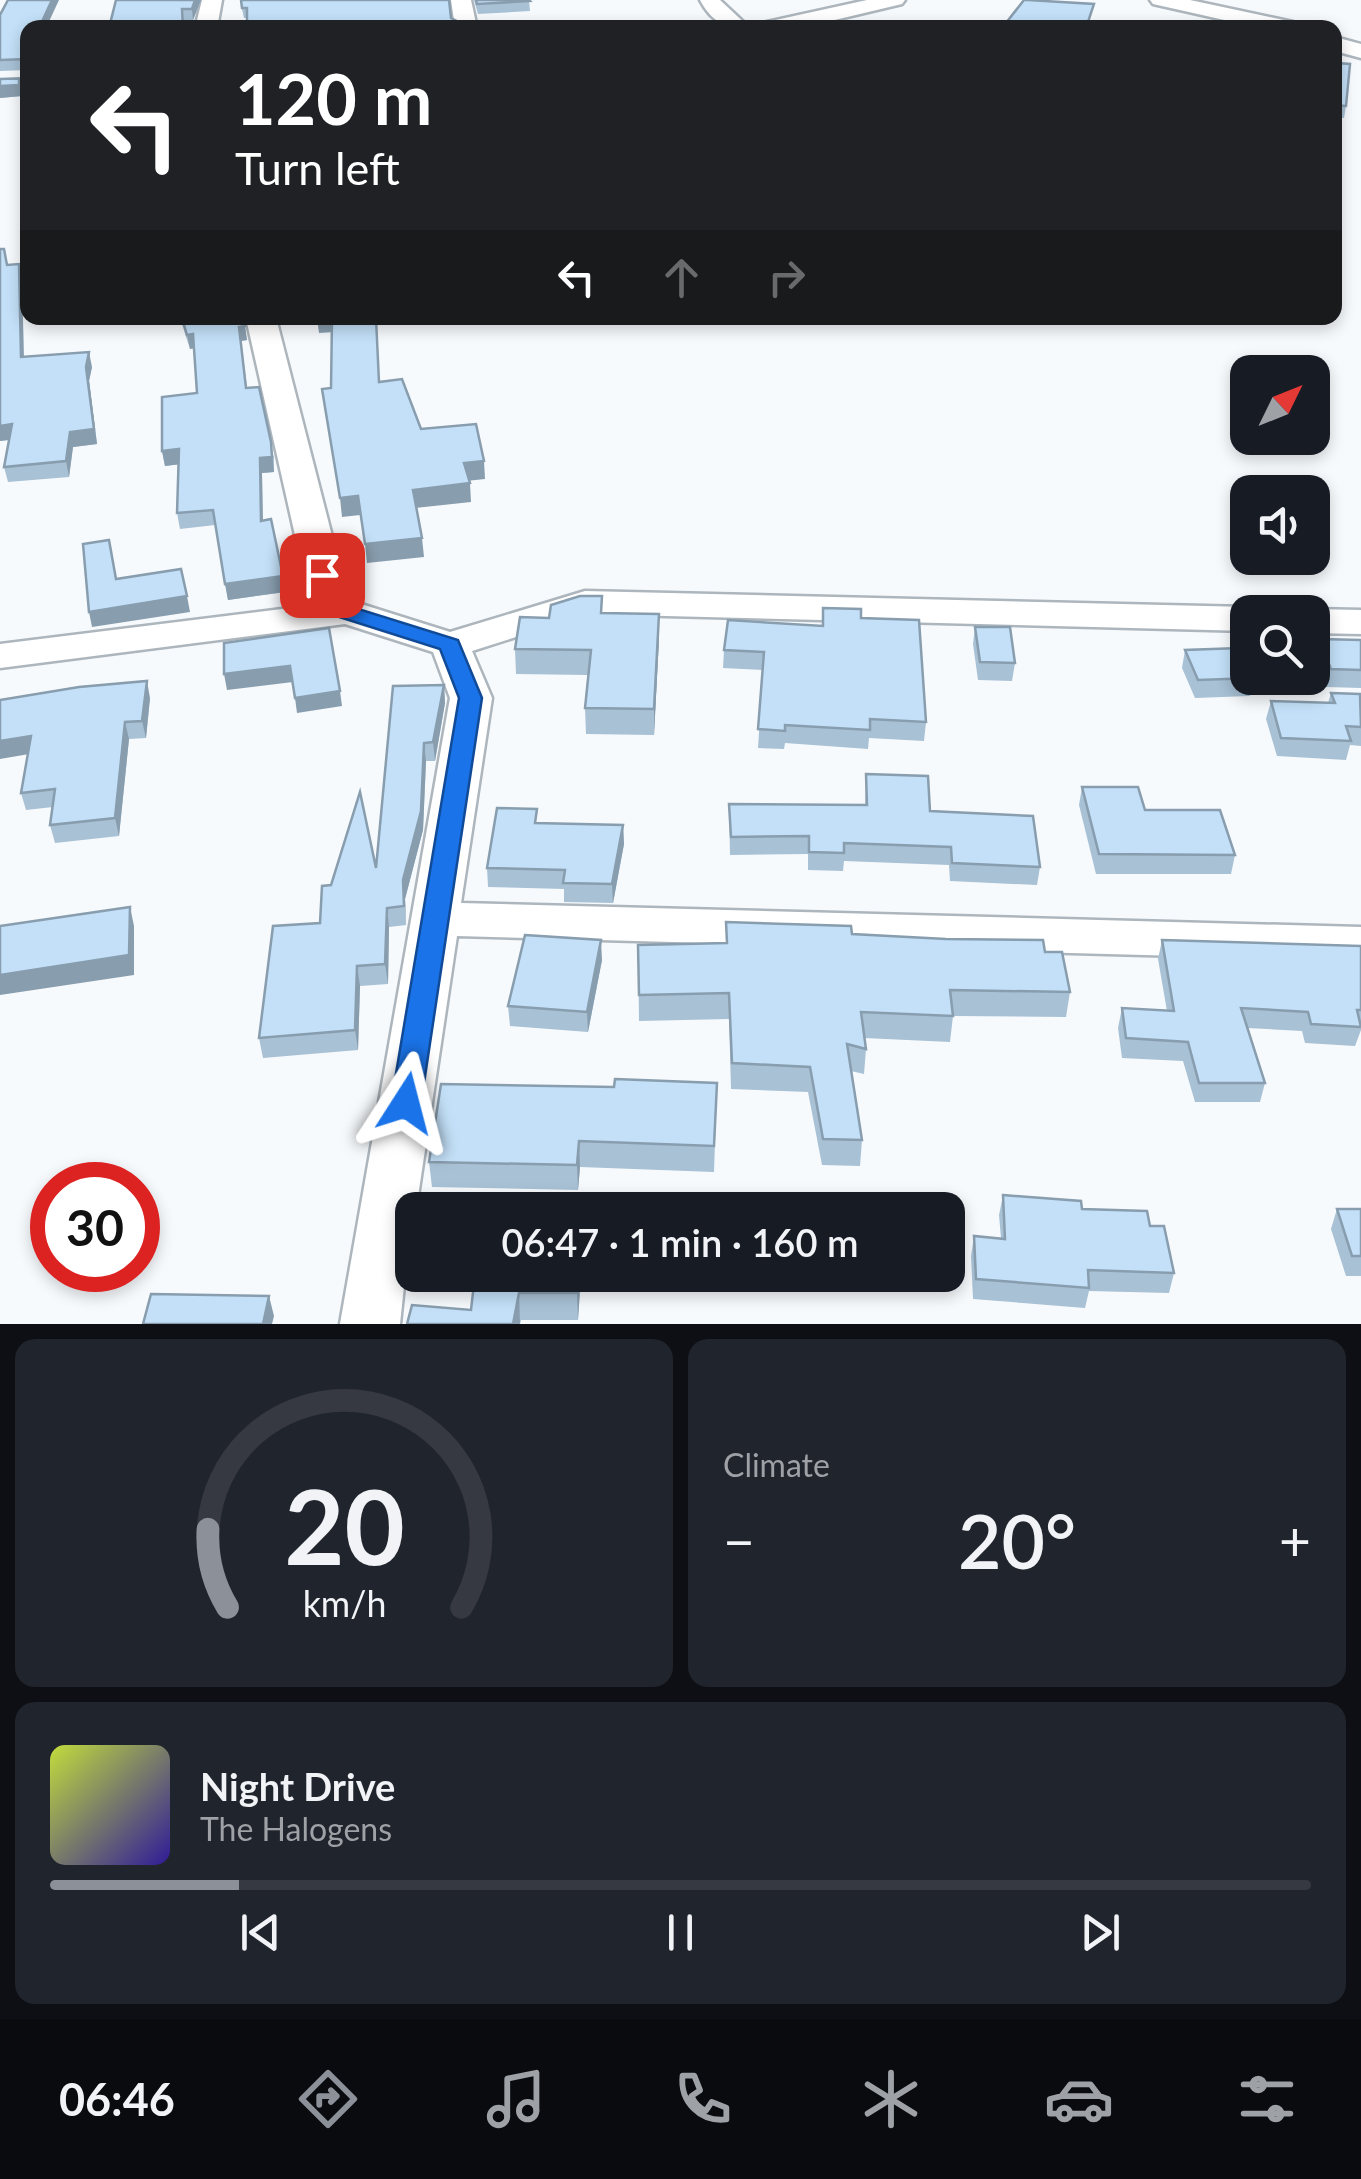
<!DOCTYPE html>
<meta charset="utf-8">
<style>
body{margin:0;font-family:Lato,sans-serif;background:#20242c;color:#f1f3f6;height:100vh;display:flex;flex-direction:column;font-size:38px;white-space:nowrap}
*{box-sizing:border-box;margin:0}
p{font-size:32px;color:#9ea1a6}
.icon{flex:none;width:55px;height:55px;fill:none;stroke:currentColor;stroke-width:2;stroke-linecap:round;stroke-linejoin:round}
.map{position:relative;height:1324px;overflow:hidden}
.details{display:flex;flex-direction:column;gap:15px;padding:15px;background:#0d0f14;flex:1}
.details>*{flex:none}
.banner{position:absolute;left:20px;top:20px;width:1322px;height:305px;border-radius:20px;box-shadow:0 5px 15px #0003;background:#202124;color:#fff;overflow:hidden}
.needle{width:65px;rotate:47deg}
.fabs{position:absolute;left:1230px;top:355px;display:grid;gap:20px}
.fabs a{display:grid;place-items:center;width:100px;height:100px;border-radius:20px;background:#171b24;box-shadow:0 5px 15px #0003;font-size:50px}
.speed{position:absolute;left:30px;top:1162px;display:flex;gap:20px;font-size:50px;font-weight:700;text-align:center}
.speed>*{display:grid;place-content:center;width:130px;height:130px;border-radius:50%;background:#171b24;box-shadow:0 5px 15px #0003;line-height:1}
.speed .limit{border:15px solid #d22;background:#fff;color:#111}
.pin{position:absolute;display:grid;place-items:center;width:85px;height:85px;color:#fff;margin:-42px;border-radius:20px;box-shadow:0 5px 15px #0006}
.me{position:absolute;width:110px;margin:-55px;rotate:9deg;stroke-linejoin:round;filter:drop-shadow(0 0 8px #0008)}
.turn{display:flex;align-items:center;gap:35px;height:210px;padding:0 50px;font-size:45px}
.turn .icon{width:130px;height:130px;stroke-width:2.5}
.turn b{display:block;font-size:70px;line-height:85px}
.lanes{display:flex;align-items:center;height:95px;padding:0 50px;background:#0003;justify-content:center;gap:50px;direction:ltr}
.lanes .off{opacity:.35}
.big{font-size:75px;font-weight:600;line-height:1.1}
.details .widget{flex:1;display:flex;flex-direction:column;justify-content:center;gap:15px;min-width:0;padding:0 35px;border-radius:20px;background:#20242c}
.details .dial{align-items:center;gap:0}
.dial svg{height:260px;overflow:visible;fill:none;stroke:#363941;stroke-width:7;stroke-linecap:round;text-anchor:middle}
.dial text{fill:#f1f3f6;stroke:none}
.song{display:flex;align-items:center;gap:30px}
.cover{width:120px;height:120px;border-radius:15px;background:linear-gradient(135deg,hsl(70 70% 55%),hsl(250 70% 35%))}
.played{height:10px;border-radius:5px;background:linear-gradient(90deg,#8c9099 15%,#363941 15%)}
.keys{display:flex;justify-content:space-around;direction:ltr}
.heat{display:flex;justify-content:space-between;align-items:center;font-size:55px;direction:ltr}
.details .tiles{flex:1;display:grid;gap:15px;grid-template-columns:1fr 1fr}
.widget:last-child{grid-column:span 2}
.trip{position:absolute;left:395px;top:1192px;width:570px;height:100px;border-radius:20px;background:#171b24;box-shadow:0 5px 15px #0003;font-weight:600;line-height:100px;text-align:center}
.dock{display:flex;height:160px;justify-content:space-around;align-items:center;background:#090b0e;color:#9ea1a6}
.dock .icon{width:70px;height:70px}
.dock .current{color:#8c9099}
.dock b{font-size:45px;color:#f1f3f6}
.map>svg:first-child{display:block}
</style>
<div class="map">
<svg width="1361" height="1324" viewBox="0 0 1361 1324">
<rect width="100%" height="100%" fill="#f7fafd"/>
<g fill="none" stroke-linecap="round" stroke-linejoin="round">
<g stroke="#adb6bd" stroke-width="5">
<g id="minor">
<path d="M202,0h20l-5,28h-22z"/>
<path d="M451,0h20l6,28h-22z"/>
<path d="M700,0h20l30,28c-24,0 -38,-5 -50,-28z"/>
<path d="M867,0h38l-3,4 -101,24h-41l2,-5z"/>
<path d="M1150,0h40l103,22 10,6h-43l-107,-24z"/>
<path d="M1335,37l26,7v14l-26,-7z"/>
<path d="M246,318h30l66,257 19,29 89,28 135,-41 663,16 15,5h-15v19l-660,-17 -116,37 20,47 -31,205 900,24v34l-904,-25 -41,274h-4l-12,114h-60l110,-626 -17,-46 -88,-28 -345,44v-24l322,-40 -18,-29z"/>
<path d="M1312,609l49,1v24l-49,-1v-21h-13z"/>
</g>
</g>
<use href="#minor" fill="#fff" fill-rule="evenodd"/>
</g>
<g fill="#a8c1d5">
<path d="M201,0l-8,20h-10l1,8h-75z"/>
<path d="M240,0h209l-205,18z"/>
<path d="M474,0h55l1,11 -52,3z"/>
<path d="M0,15l28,13v42l-28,1z"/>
<path d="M1335,47l11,59 -2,12 -9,-1z"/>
<path d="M28,78v14h-7l1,4 -22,2v-19z"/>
<path d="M0,249l7,16 15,13 2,79 68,10 -3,14 8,63 -24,3 -4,30 -61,5 -4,-15 5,-27 -9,1z"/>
<path d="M180,318h63l4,22 -6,1 6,47 27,69v15l-12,1 1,47 20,56 2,16 -57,8 -13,-75 -35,4 -3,-16 2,-49 -14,2 -3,-15 35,-58 -3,-45 -4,1z"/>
<path d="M823,608l38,10 65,104 -2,19 -55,-3 -1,11 -83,-6 -1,6 -26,-1 5,-78 -40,-2 1,-18 98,-24z"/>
<path d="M603,613l56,1v25l-5,96 -68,-1 -1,-26 3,-33 -72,-1 -1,-25 34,-31z"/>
<path d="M975,627l40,36 -3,18 -34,-1 -5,-36z"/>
<path d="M1319,639l42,1v48l-35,-1 -11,-30z"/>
<path d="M1185,650l69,28 -4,18 -55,2 -13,-30z"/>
<path d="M444,685l1,18 -10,58h-9l-3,69 -18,69 1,26 -17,2 -1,57 -28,2 -2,64 -95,8 -4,-20 61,-115 11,-38 45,-17z"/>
<path d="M1331,693l30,5v48l-11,-1 -4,15 -69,-4 -11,-37 5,-18 57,2z"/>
<path d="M150,698l-4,40 -17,1 -10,97 -64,7 -5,-18 3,-18 -27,3 -5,-17z"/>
<path d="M866,774l64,37 110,56 -3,18 -87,-4 -1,-16 -105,-4 -1,10 -35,-1v-16l-78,1 -1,-51 136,1z"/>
<path d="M1082,787l63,23 90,45 -4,19h-135l-17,-69z"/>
<path d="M538,823l85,2 1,19 -11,59 -49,-1v-13l-76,-2 -1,-19z"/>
<path d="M726,922l319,30 25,40 -4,25 -113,-1 -3,26 -86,-4 2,11 -2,25 -13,-3 11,69 -2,26 -38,-1 -14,-73 -77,-3 -2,-70 -90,2 -1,-76 88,-2z"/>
<path d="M1162,940l199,6v84l-6,16 -50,-3 -3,-12 -55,-3 18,55 -5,19h-65l-12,-41 -61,-3 -4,-30 4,-20 45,3 -9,-52z"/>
<path d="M602,960l-14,72 -78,-6 -2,-20z"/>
<path d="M717,1083l-3,89 -134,-5 -2,23 -146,-3 -3,-25 185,-75z"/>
<path d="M1003,1195l147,31 24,47 -5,20 -80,-2 -4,17 -112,-9 -2,-43 3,-20 27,2 -2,-23z"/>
<path d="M1337,1209h24v67h-15l-15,-47z"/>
<path d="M475,1275h106l-3,45h-57l-1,4h-113l64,-14z"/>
</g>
<g fill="#889dae">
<path d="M52,0h7l-13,28h-7z"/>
<path d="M195,0h6l-8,20 -1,-11z"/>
<path d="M19,80l3,16 -22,2v-12z"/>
<path d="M19,264l3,14 2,94 -3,-15z"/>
<path d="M317,318h16l1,14 -15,1z"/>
<path d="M245,326l2,14 -6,1 -2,-14z"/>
<path d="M193,334l2,14 -5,1 -3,-14z"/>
<path d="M89,352l3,15 -3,14 8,63 -24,3 -4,30 -3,-16 4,-29z"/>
<path d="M12,424l4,15 -16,2v-15z"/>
<path d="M271,442l3,30 -12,1 1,63 -2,-15 -1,-63z"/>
<path d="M179,449l3,15 -17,2 -3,-15z"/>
<path d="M484,461l1,18 -19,2 -2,-18z"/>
<path d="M470,483l1,19 -56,6 -2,-18z"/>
<path d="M358,496l2,19 -18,2 -2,-19z"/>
<path d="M422,538l2,19 -57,6 -2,-19z"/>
<path d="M283,576l2,16 -57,8 -3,-16z"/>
<path d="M187,596l3,16 -98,15 -3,-15z"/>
<path d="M659,614v25l-5,96v-26z"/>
<path d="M290,666l3,16 -66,8 -3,-16z"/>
<path d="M147,681l3,17 -4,40 -4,-17z"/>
<path d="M444,685l1,18 -10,58 -2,-19z"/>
<path d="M340,691l2,15 -45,7 -2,-15z"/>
<path d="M125,722l4,17 -10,97 -4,-18z"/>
<path d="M31,736l4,17 -35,6v-18z"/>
<path d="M424,743l2,18 -3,69 -18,69 1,26 -3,-45z"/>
<path d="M623,825l1,19 -11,59 -1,-19z"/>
<path d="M130,907l4,19v49l-134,20v-20z"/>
<path d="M387,908l2,19 -1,57 -3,-20z"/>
<path d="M601,940l1,20 -14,72 -1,-20z"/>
<path d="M357,966l3,20 -2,64 -3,-20z"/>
<path d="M579,1141l1,26 -2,23 -1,-25z"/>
<path d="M578,1275h3l-3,45 -1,-27z"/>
<path d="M519,1293l1,31h-7z"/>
<path d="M269,1296l5,20 -2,8h-9z"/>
</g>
<g fill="#c3e0f8" stroke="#889dae" stroke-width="2.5">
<path d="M8,0h44l-13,28h-11v31l-28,1v-45z"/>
<path d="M116,0h79l-3,9h-10l1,19h-74z"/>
<path d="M241,0h208l2,18 6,3 2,7h-212v-20h-5z"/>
<path d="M476,0h53l1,1 -53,3z"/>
<path d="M1024,0h4l66,4 -8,24h-84z"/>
<path d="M1335,47l3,1 -1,15 13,1 -4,42 -11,-1z"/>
<path d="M28,78v2h-9v5l-19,1v-7z"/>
<path d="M0,249h4l3,16 12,-1 2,93 68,-5 -3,15 8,62 -24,3 -4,29 -62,6 8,-43 -12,2z"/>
<path d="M182,318h61l2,8 -6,1 7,61 13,-1 12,55 1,15 -12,1 1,63 10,-2 12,57 -58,8 -12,-74 -36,3 2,-64 -17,2v-54l35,-4 -4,-59 -6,1z"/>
<path d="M332,318h44l3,64 23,-3 19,50 55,-5 8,37 -20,2 6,20 -57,7 9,48 -57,6 -7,-48 -18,2 -18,-109 9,-1z"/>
<path d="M109,540l7,39 65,-10 6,27 -98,16 -6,-68z"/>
<path d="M580,596h22l-1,17 58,1 -5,95 -69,-1 6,-58 -76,-1 5,-32 29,1 2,-13z"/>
<path d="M823,608l38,1v9l58,2 7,102 -56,-3v11l-85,-5v6l-27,-2 6,-77 -40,-2 4,-30 95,6z"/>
<path d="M975,627h35l5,36 -35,-1z"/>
<path d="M329,628l11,63 -45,7 -5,-32 -66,8v-31z"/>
<path d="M1319,639l42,1v30l-30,-1z"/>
<path d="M1240,648l8,16v14h6l-56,2 -13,-30z"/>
<path d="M147,681l-5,40 -17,1 -10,96 -65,7 5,-36 -34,4 10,-57 -31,5v-41l79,-13z"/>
<path d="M444,685l-11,57 -9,1 -3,68 -18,69 1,26 -17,2 -2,56 -28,2 -2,64 -96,8 14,-112 47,-3 2,-37 9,-1 29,-93 16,76 17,-182z"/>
<path d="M1331,693l29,1 1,33 -15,-1 5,15 -70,-3 -10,-37 64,2z"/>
<path d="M866,774l62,2 2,35 103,5 7,51 -88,-4 -1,-16 -107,-4v10l-35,-1v-16l-78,1 -2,-33 138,1z"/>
<path d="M1082,787h56l7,23h75l15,45 -136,-1z"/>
<path d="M497,808l40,1 -2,14 88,2 -11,59 -49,-1 2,-13 -78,-2z"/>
<path d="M130,907l-1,48 -129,20v-49z"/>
<path d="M726,922l125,4 1,8 94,5 97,1 2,12h17l8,40 -120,-2 3,26 -92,-4 5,37 -19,-5 15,96 -39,-1 -13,-72 -78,-4 -3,-70 -90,2 -1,-50 89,-2z"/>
<path d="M525,935l76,5 -14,72 -79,-6z"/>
<path d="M1162,940l199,6v64h-4l4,17 -50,-3 -3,-12 -67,-4 24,75h-66l-11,-41 -62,-4 -4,-30 52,3z"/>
<path d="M615,1079l102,4 -3,63 -135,-5 -2,24 -148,-3 12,-78 173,3z"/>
<path d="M1003,1195l78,6 1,8 65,2 3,15h14l10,47 -86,-3 1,18 -113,-9 -2,-43 31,3z"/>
<path d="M1337,1209h24v47h-9z"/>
<path d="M475,1275h103l-1,18h-58l-6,31h-106l5,-19 59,5z"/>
<path d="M151,1294l118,2 -6,28h-120z"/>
</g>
<path fill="#1a73e8" stroke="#114b97" stroke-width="2.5" d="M322,568l8,2 25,38 103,32 24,58 -61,405 -4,8 -11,4 -10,-4 -5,-8 68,-405 -19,-49 -101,-32 -27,-42z"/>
</svg>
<div class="fabs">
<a><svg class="needle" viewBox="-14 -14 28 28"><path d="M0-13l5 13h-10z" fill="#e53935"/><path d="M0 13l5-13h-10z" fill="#9ea1a6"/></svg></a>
<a><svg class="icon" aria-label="sound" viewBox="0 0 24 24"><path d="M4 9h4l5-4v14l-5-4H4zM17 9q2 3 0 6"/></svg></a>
<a><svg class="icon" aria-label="search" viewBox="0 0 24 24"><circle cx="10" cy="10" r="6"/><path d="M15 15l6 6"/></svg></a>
</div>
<div class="speed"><div class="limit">30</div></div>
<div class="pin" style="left:322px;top:575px;background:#d93025"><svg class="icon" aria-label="arrive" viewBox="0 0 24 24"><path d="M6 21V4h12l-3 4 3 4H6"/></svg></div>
<svg class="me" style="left:406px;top:1103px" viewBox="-20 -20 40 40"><path d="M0-17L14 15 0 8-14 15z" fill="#1a73e8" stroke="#fff" stroke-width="4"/></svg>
<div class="trip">06:47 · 1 min · 160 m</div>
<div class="banner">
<div class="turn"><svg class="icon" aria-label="left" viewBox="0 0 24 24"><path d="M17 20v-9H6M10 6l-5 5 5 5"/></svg><div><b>120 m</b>Turn left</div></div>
<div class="lanes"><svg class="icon" aria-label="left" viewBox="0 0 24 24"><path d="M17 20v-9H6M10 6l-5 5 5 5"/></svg><svg class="icon off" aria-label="ahead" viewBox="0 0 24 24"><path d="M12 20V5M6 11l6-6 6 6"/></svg><svg class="icon off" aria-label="right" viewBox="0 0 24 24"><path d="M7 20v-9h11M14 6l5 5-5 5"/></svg></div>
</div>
</div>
<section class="details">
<div class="tiles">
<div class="widget dial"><svg viewBox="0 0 100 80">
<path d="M14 69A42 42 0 1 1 86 69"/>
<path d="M14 69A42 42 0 0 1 8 45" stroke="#8c9099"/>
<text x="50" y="56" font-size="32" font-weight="700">20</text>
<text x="50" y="72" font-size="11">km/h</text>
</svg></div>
<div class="widget"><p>Climate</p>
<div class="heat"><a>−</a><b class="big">20°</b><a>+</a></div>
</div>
<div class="widget">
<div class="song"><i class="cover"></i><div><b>Night Drive</b><p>The Halogens</p></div></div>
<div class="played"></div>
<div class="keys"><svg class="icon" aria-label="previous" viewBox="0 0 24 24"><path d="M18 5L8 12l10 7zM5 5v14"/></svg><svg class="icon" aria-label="pause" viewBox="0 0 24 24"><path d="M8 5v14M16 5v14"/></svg><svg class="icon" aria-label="next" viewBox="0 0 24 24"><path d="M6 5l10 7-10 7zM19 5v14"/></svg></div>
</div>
</div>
</section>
<nav class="dock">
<b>06:46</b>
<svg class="icon current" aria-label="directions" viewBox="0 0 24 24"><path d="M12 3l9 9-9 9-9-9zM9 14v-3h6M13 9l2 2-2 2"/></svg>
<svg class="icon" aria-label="music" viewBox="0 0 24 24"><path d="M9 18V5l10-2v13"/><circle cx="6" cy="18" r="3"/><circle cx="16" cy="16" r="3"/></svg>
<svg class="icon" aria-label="phone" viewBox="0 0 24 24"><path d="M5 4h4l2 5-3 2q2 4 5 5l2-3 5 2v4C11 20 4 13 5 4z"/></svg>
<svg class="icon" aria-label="climate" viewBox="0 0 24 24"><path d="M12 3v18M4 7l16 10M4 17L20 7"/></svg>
<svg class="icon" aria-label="car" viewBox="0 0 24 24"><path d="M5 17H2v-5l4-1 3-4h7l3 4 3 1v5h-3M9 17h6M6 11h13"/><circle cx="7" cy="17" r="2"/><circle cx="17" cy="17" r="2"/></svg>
<svg class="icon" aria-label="filters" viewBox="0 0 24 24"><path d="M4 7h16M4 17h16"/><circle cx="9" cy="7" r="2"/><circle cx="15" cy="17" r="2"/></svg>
</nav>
